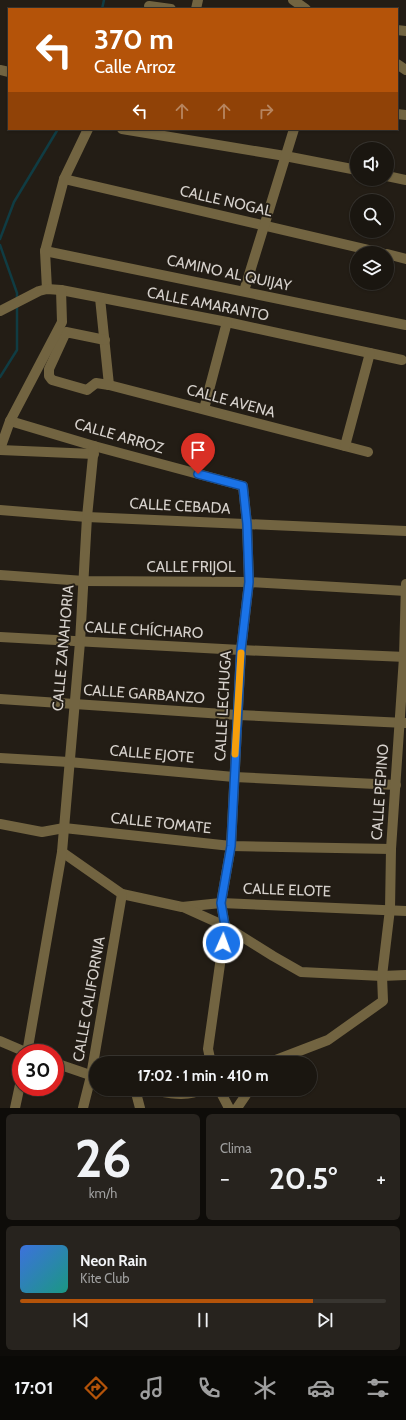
<!DOCTYPE html>
<html lang="es">
<meta charset="utf-8">
<style>
body{margin:0;font-family:Cabin,sans-serif;background:#27231e;color:#f1f3f6;height:100vh;display:flex;flex-direction:column;font-size:15px;white-space:nowrap}
*{box-sizing:border-box;margin:0}
p{font-size:13px;color:#9f9f9f}
.icon{flex:none;width:22px;height:22px;fill:none;stroke:currentColor;stroke-width:2;stroke-linecap:round;stroke-linejoin:round}
.map{position:relative;height:1108px;overflow:hidden}
.panel{display:flex;flex-direction:column;gap:6px;padding:6px;background:#0e0c09;flex:1}
.panel>*{flex:none}
.top-card{position:absolute;left:8px;top:8px;width:390px;height:122px;border-radius:0px;box-shadow:0 1px 3px #0004,0 0 0 1px #383530;background:#b45309;color:#fff;overflow:hidden}
.buttons{position:absolute;left:350px;top:142px;display:grid;gap:8px}
.buttons a{display:grid;place-items:center;width:44px;height:44px;border-radius:50%;background:#1a1610;box-shadow:0 1px 3px #0004,0 0 0 1px #383530;font-size:20px}
.speed{position:absolute;left:12px;top:1044px;display:flex;gap:8px;font-size:20px;font-weight:700;text-align:center}
.speed>*{display:grid;place-content:center;width:52px;height:52px;border-radius:50%;background:#1a1610;box-shadow:0 1px 3px #0004,0 0 0 1px #383530;line-height:1}
.speed .limit{border:6px solid #d22;background:#fff;color:#111}
.pin{position:absolute;display:grid;place-items:center;width:34px;height:34px;color:#fff;margin:-41px -17px;border-radius:50% 50% 50% 0;rotate:-45deg;box-shadow:0 0 4px #0007}
.pin .icon{rotate:45deg}
.me{position:absolute;width:44px;margin:-22px;rotate:2deg;stroke-linejoin:round;filter:drop-shadow(0 0 3px #0008)}
.turn{display:flex;align-items:center;gap:14px;height:84px;padding:0 20px;font-size:18px}
.turn .icon{width:52px;height:52px;stroke-width:2.5}
.turn b{display:block;font-size:28px;line-height:34px}
.lanes{display:flex;align-items:center;height:38px;padding:0 20px;background:#0003;justify-content:center;gap:20px;direction:ltr}
.lanes .off{opacity:.35}
.big{font-size:30px;font-weight:700;line-height:1.1}
.panel .tile{flex:1;display:flex;flex-direction:column;justify-content:center;gap:6px;min-width:0;padding:0 14px;border-radius:6px;background:#27231e}
.panel .dial{align-items:center;gap:0}
.dial b{font-size:52px;line-height:1}
.song{display:flex;align-items:center;gap:12px}
.cover{width:48px;height:48px;border-radius:6px;background:linear-gradient(135deg,hsl(220 70% 55%),hsl(170 70% 35%))}
.played{height:4px;border-radius:2px;background:linear-gradient(90deg,#b45309 80%,#383530 80%)}
.keys{display:flex;justify-content:space-around;direction:ltr}
.heat{display:flex;justify-content:space-between;align-items:center;font-size:22px;direction:ltr}
.panel .tiles{flex:1;display:grid;gap:6px;grid-template-columns:1fr 1fr}
.tile:last-child{grid-column:span 2}
.trip{position:absolute;left:89px;top:1056px;width:228px;height:40px;border-radius:20px;background:#1a1610;box-shadow:0 1px 3px #0004,0 0 0 1px #383530;font-weight:700;line-height:40px;text-align:center}
.dock{display:flex;height:64px;justify-content:space-around;align-items:center;background:#0a0906;color:#9f9f9f}
.dock .icon{width:28px;height:28px}
.dock .on{color:#b45309}
.dock b{font-size:18px;color:#f1f3f6}
.map>svg:first-child{display:block}
</style>
<div class="map">
<svg width="406" height="1108" viewBox="0 0 406 1108">
<rect width="100%" height="100%" fill="#231d15"/>
<g fill="none" stroke-linecap="round" stroke-linejoin="round">
<g stroke="#103c43" stroke-width="2.5">
<path d="M102,9l2,-9"/>
<path d="M0,239l14,-37 44,-73"/>
<path d="M0,245l17,48v6"/>
<path d="M0,377l17,-27v-44"/>
</g>
<g stroke="#726441" stroke-width="10">
<path d="M293,0l13,9"/>
<path d="M149,6l22,3"/>
<path d="M196,9l2,-9"/>
<path d="M397,30l9,1"/>
<path d="M397,64l9,6"/>
<path d="M0,70l9,2"/>
<path d="M397,114l9,1"/>
<path d="M122,129l163,27 72,14"/>
<path d="M387,176l19,4"/>
<path d="M64,179l318,74"/>
<path d="M45,251l361,74"/>
<path d="M387,254l19,5"/>
<path d="M47,289l-2,-38 19,-72 24,-50"/>
<path d="M244,291l50,-162"/>
<path d="M100,298l9,87"/>
<path d="M0,311l39,-20 8,-2 14,1 166,32 175,38"/>
<path d="M105,340l-39,-8 -17,37v7l3,4 35,10 9,-7 13,2 259,67"/>
<path d="M204,409l23,-87"/>
<path d="M10,421l84,25 149,40 4,38 2,58 -8,68 -10,196 -10,57 4,23 -2,17 -15,106 3,14"/>
<path d="M345,446l25,-93"/>
<path d="M0,449l10,-28 52,-99 -1,-32"/>
<path d="M0,450l94,4"/>
<path d="M0,510l87,7 319,14"/>
<path d="M0,575l84,6 165,1 157,9"/>
<path d="M0,637l241,13 165,7"/>
<path d="M0,699l238,16 167,8"/>
<path d="M0,758l69,4 165,15 162,8"/>
<path d="M0,824l42,8 22,-4 167,18 160,3"/>
<path d="M62,852l60,42 60,13 39,-4 185,8"/>
<path d="M183,907l42,19 48,30 28,16 81,4 24,-1"/>
<path d="M0,1041l28,12"/>
<path d="M27,1053l35,-201 18,-210 7,-125 7,-71"/>
<path d="M55,1063l41,14"/>
<path d="M268,1063l60,-23 55,-39 -1,-25 8,-67 1,-60 13,-192 2,-73"/>
<path d="M135,1089l5,19"/>
<path d="M144,1089c18,2 42,10 58,0"/>
<path d="M219,1089l10,19"/>
<path d="M15,1108l6,-28"/>
<path d="M83,1108l8,-32 31,-182"/>
<path d="M237,1108l13,-19"/>
</g>
</g>
<g fill="none" stroke-linecap="round" stroke-linejoin="round">
<g stroke="#114b97" stroke-width="10">
<path id="route" d="M198,474l45,12 4,38 2,58 -8,68 -10,196 -10,57 4,23 -2,17"/>
</g>
<use href="#route" stroke="#1a73e8" stroke-width="7"/>
<path stroke="#f59e0b" stroke-width="7" d="M235,754l6,-101"/>
</g>
<g text-anchor="middle" dominant-baseline="central" stroke-width="4" stroke-linejoin="round" paint-order="stroke">
<g font-size="15" fill="#d6d1cc" stroke="#231d15">
<text transform="translate(226 201) rotate(13)">CALLE NOGAL</text>
<text transform="translate(229 273) rotate(12)">CAMINO AL QUIJAY</text>
<text transform="translate(208 304) rotate(11)">CALLE AMARANTO</text>
<text transform="translate(231 401) rotate(15)">CALLE AVENA</text>
<text transform="translate(119 436) rotate(16)">CALLE ARROZ</text>
<text transform="translate(180 506) rotate(3)">CALLE CEBADA</text>
<text x="191" y="567">CALLE FRIJOL</text>
<text transform="translate(144 630) rotate(3)">CALLE CHÍCHARO</text>
<text transform="translate(63 648) rotate(-85)">CALLE ZANAHORIA</text>
<text transform="translate(144 694) rotate(4)">CALLE GARBANZO</text>
<text transform="translate(223 706) rotate(-87)">CALLE LECHUGA</text>
<text transform="translate(152 754) rotate(5)">CALLE EJOTE</text>
<text transform="translate(380 792) rotate(-86)">CALLE PEPINO</text>
<text transform="translate(161 823) rotate(6)">CALLE TOMATE</text>
<text transform="translate(287 890) rotate(2)">CALLE ELOTE</text>
<text transform="translate(89 999) rotate(-80)">CALLE CALIFORNIA</text>
</g>
</g>
</svg>
<div class="buttons">
<a><svg class="icon" aria-label="sound" viewBox="0 0 24 24"><path d="M4 9h4l5-4v14l-5-4H4zM17 9q2 3 0 6"/></svg></a>
<a><svg class="icon" aria-label="search" viewBox="0 0 24 24"><circle cx="10" cy="10" r="6"/><path d="M15 15l6 6"/></svg></a>
<a><svg class="icon" aria-label="layers" viewBox="0 0 24 24"><path d="M12 4l9 5-9 5-9-5zM3 14l9 5 9-5"/></svg></a>
</div>
<div class="speed"><div class="limit">30</div></div>
<div class="pin" style="left:198px;top:474px;background:#d93025"><svg class="icon" aria-label="arrive" viewBox="0 0 24 24"><path d="M6 21V4h12l-3 4 3 4H6"/></svg></div>
<svg class="me" style="left:223px;top:943px" viewBox="-20 -20 40 40"><circle r="17" fill="#1a73e8" stroke="#fff" stroke-width="3"/><path d="M0-11L8 9 0 5-8 9z" fill="#fff"/></svg>
<div class="trip">17:02 · 1 min · 410 m</div>
<div class="top-card">
<div class="turn"><svg class="icon" aria-label="left" viewBox="0 0 24 24"><path d="M17 20v-9H6M10 6l-5 5 5 5"/></svg><div><b>370 m</b>Calle Arroz</div></div>
<div class="lanes"><svg class="icon" aria-label="left" viewBox="0 0 24 24"><path d="M17 20v-9H6M10 6l-5 5 5 5"/></svg><svg class="icon off" aria-label="ahead" viewBox="0 0 24 24"><path d="M12 20V5M6 11l6-6 6 6"/></svg><svg class="icon off" aria-label="ahead" viewBox="0 0 24 24"><path d="M12 20V5M6 11l6-6 6 6"/></svg><svg class="icon off" aria-label="right" viewBox="0 0 24 24"><path d="M7 20v-9h11M14 6l5 5-5 5"/></svg></div>
</div>
</div>
<section class="panel">
<div class="tiles">
<div class="tile dial"><b>26</b><p>km/h</p></div>
<div class="tile"><p>Clima</p>
<div class="heat"><a>−</a><b class="big">20.5°</b><a>+</a></div>
</div>
<div class="tile">
<div class="song"><i class="cover"></i><div><b>Neon Rain</b><p>Kite Club</p></div></div>
<div class="played"></div>
<div class="keys"><svg class="icon" aria-label="previous" viewBox="0 0 24 24"><path d="M18 5L8 12l10 7zM5 5v14"/></svg><svg class="icon" aria-label="pause" viewBox="0 0 24 24"><path d="M8 5v14M16 5v14"/></svg><svg class="icon" aria-label="next" viewBox="0 0 24 24"><path d="M6 5l10 7-10 7zM19 5v14"/></svg></div>
</div>
</div>
</section>
<nav class="dock">
<b>17:01</b>
<svg class="icon on" aria-label="directions" viewBox="0 0 24 24"><path d="M12 3l9 9-9 9-9-9zM9 14v-3h6M13 9l2 2-2 2"/></svg>
<svg class="icon" aria-label="music" viewBox="0 0 24 24"><path d="M9 18V5l10-2v13"/><circle cx="6" cy="18" r="3"/><circle cx="16" cy="16" r="3"/></svg>
<svg class="icon" aria-label="phone" viewBox="0 0 24 24"><path d="M5 4h4l2 5-3 2q2 4 5 5l2-3 5 2v4C11 20 4 13 5 4z"/></svg>
<svg class="icon" aria-label="climate" viewBox="0 0 24 24"><path d="M12 3v18M4 7l16 10M4 17L20 7"/></svg>
<svg class="icon" aria-label="car" viewBox="0 0 24 24"><path d="M5 17H2v-5l4-1 3-4h7l3 4 3 1v5h-3M9 17h6M6 11h13"/><circle cx="7" cy="17" r="2"/><circle cx="17" cy="17" r="2"/></svg>
<svg class="icon" aria-label="filters" viewBox="0 0 24 24"><path d="M4 7h16M4 17h16"/><circle cx="9" cy="7" r="2"/><circle cx="15" cy="17" r="2"/></svg>
</nav>
